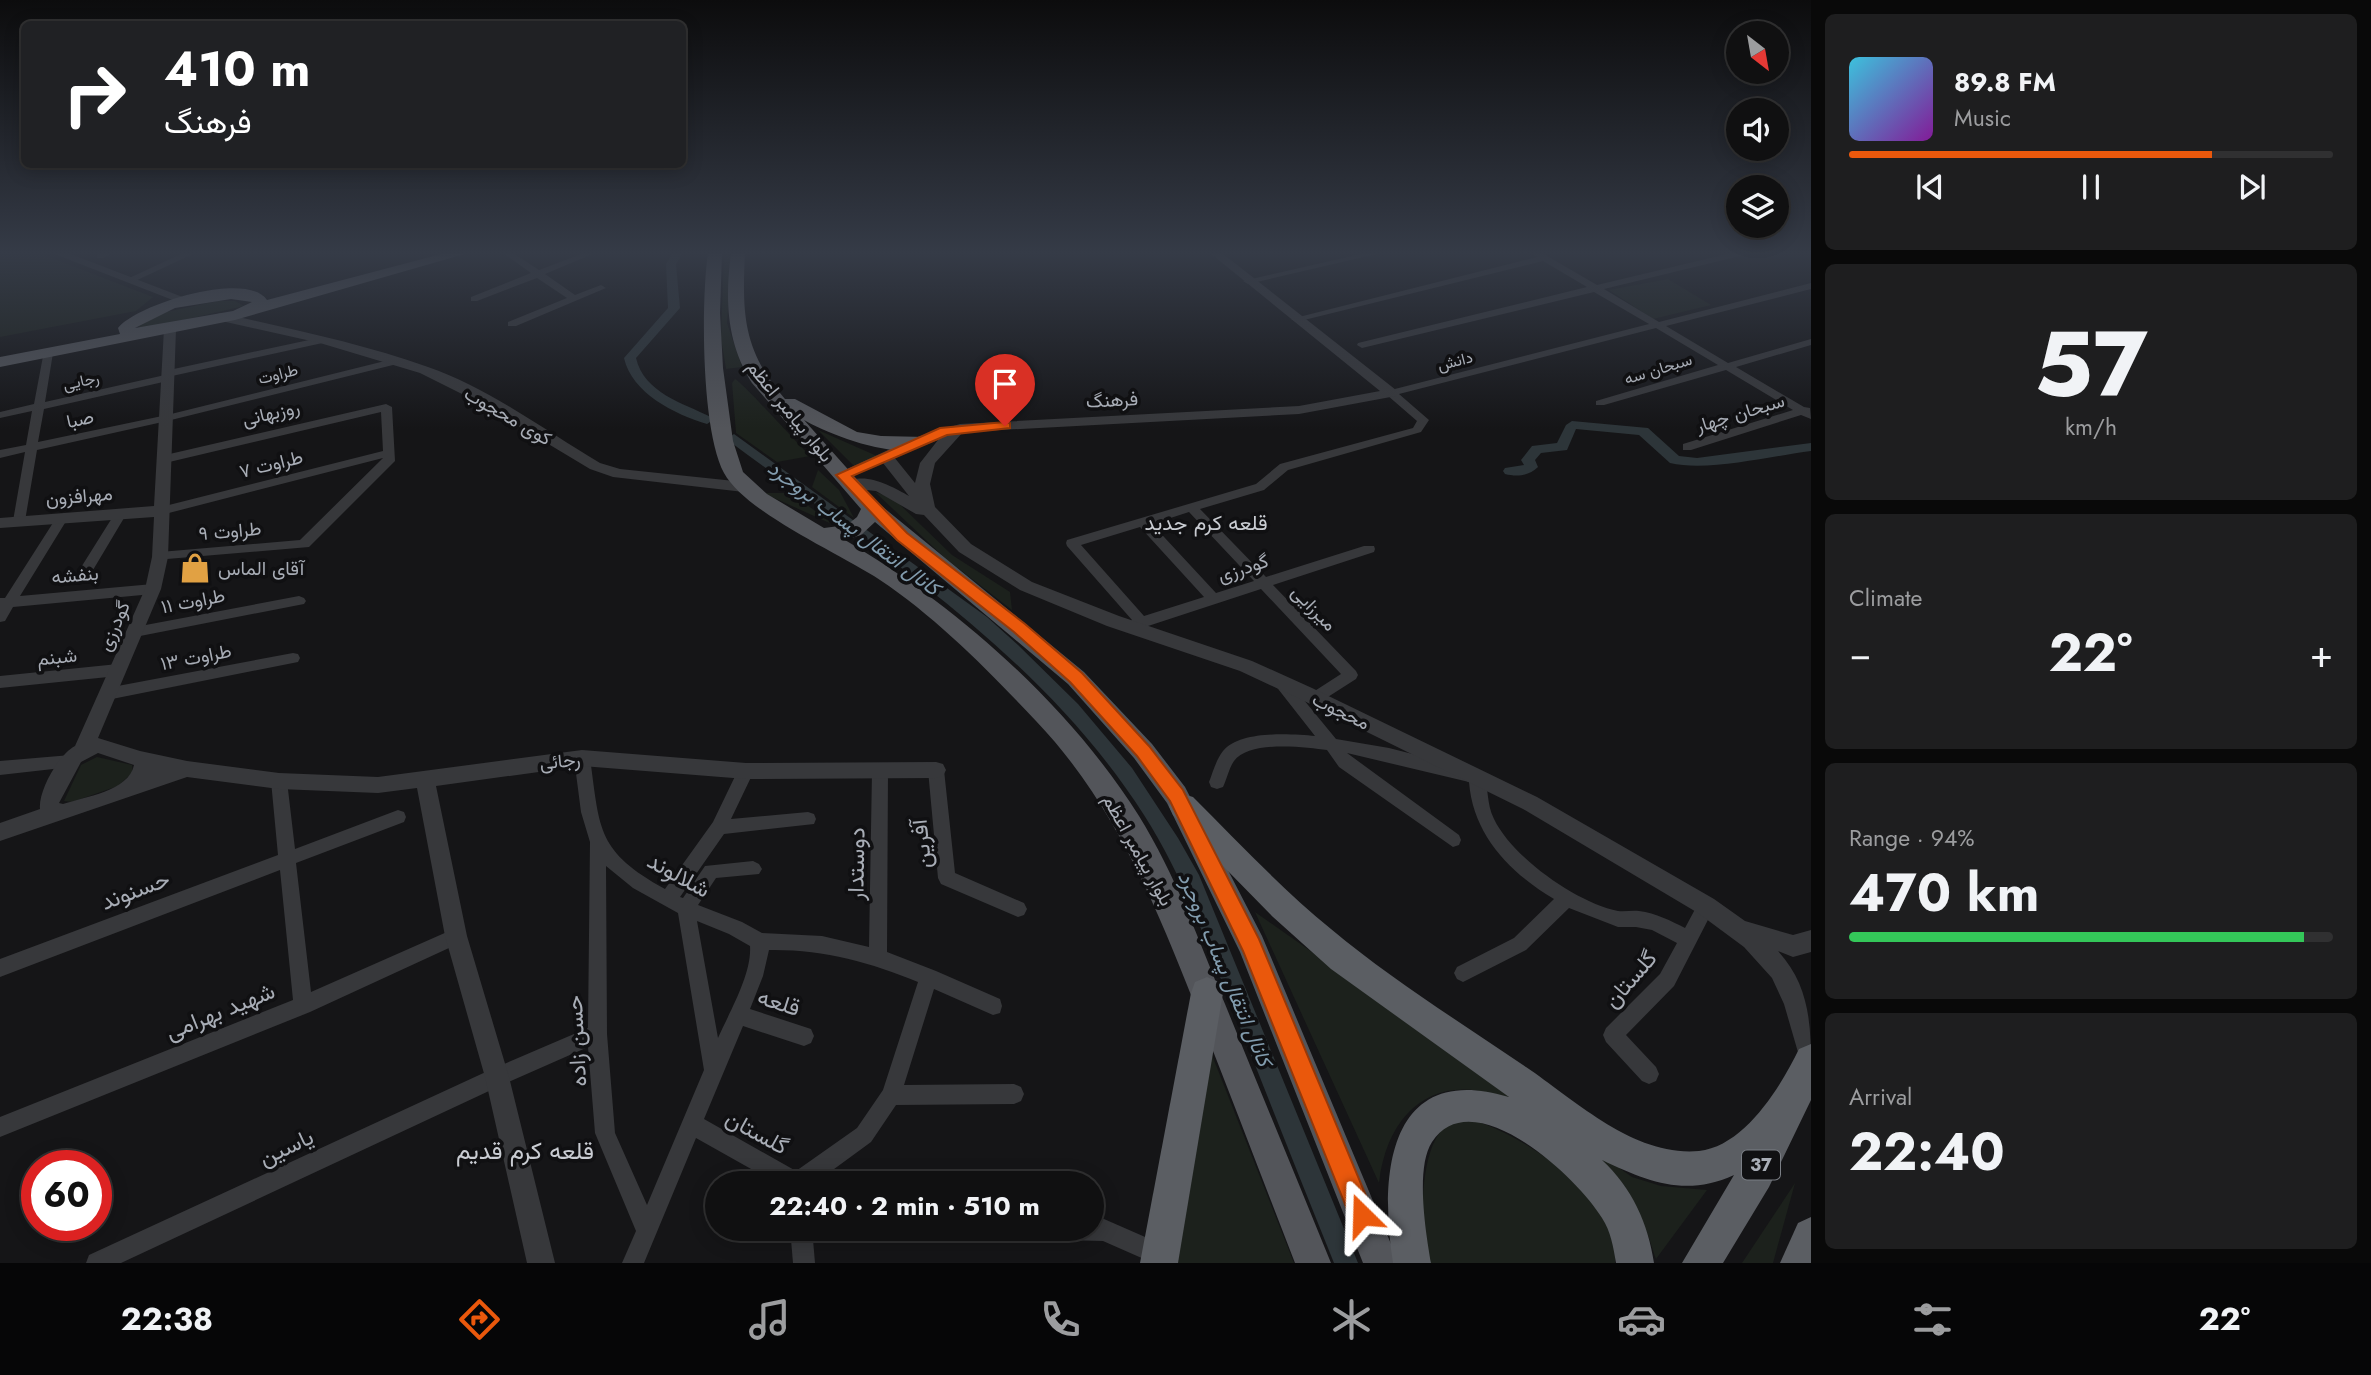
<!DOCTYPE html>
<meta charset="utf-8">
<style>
body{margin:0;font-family:Jost,Vazirmatn,sans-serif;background:#1e1e1f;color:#f1f3f6;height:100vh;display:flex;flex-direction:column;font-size:26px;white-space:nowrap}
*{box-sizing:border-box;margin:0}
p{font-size:23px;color:#9c9d9f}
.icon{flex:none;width:38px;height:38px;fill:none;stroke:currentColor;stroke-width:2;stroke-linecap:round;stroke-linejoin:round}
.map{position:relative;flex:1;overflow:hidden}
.drawer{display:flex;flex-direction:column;gap:14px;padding:14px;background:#090909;width:560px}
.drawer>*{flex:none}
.top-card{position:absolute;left:21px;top:21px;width:665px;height:147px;border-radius:10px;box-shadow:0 4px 18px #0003,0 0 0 2px #303031;background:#202124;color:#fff;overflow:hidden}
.needle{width:46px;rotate:149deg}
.tools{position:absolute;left:1726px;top:21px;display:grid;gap:14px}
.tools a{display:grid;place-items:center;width:63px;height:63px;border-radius:50%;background:#101011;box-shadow:0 4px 18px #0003,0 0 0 2px #303031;font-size:35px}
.speed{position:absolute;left:21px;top:1150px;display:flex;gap:14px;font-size:35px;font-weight:700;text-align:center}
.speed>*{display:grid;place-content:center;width:91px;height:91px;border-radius:50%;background:#101011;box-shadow:0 4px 18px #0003,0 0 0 2px #303031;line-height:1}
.speed .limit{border:10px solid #d22;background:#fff;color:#111}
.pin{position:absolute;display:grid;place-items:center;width:60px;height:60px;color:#fff;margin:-72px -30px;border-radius:50% 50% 50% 0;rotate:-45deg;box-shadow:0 0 7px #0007}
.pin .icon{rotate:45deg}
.me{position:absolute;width:77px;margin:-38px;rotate:338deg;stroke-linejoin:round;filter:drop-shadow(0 0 5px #0008)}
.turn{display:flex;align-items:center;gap:24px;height:147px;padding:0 28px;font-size:32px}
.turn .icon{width:91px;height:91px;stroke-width:2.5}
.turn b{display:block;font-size:49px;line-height:60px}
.big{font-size:52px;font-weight:700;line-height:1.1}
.drawer .tile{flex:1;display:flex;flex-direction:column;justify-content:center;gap:10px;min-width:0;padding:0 24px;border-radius:10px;background:#1e1e1f}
.drawer .dial{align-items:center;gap:0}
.dial b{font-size:91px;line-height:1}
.song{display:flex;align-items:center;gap:21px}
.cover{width:84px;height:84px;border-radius:10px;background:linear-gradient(135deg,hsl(190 70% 55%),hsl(290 70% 35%))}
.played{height:7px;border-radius:4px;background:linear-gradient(90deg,#ea580c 75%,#303031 75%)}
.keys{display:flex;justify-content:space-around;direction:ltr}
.heat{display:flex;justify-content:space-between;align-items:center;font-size:38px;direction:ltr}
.charge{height:10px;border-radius:5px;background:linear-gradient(90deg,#34c759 94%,#303031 0)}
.trip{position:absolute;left:705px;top:1171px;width:399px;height:70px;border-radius:35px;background:#101011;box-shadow:0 4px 18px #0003,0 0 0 2px #303031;font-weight:700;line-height:70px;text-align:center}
.dock{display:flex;height:112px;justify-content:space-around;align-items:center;background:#060607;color:#9c9d9f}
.dock .icon{width:49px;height:49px}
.dock .on{color:#ea580c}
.dock b{font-size:32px;color:#f1f3f6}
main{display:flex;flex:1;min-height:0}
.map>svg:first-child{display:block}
</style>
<main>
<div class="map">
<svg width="1811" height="1263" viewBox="0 0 1811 1263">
<rect width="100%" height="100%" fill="#151517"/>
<g fill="#1c211c">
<path d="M0,253h39l114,44 -17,14 -136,26z"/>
<path d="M724,253h8l-5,70 15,44 -16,2 -5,-31z"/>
<path d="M1668,279l43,26 -58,14 -44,-29z"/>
<path d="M218,301h17l9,5 -100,23 -6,-2 23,-14z"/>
<path d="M735,379c6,2 64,66 75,77l-33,6 -41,-29 -4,-50z"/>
<path d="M818,430l59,26 -23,10z"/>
<path d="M818,470l21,20 15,28 -42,-31z"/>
<path d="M875,492l18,6 59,57 58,37 2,18 -67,-52z"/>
<path d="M763,493h28l43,32z"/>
<path d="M97,757l35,8 1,7 -15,14 -46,16 -8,-1 17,-36z"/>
<path d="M1255,912l377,265 29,9 46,4 -51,69c-4,-10 -6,-21 -11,-30 -9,-18 -41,-43 -56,-58 -19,-19 -38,-46 -61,-60 -74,-47 -139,-14 -149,72z"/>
<path d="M1210,1050l84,213h-122z"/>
<path d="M1475,1121c53,16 145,79 140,142h-191c-2,-33 -8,-126 29,-141 6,-3 16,-1 22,-1z"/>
<path d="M1795,1183l-22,80h-31z"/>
</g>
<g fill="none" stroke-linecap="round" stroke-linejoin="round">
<g fill="#2d3539" fill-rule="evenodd">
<path d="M673,253h10l-7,11 4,44 -44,50c8,35 47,45 75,59l2,3 -6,4c-33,-10 -75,-31 -83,-66l44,-50 -2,-44z"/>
<path d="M1572,421l76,7 31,28 18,2 114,-15v8c-40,5 -103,21 -141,12l-31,-28 -63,-6 -9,21 -26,3 -6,7 3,7c-9,9 -21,10 -33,7l-2,-3 2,-3 19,-3 -3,-5 11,-14 25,-3 9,-18z"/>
<path d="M734,434l253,183 31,28 60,59 54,64 46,70 21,37 159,388h-24c-34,-84 -67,-168 -100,-251 -27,-68 -51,-136 -90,-197 -103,-161 -265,-262 -415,-374l-1,-3z"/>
</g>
<g fill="#37383b" fill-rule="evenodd">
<path d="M101,253h13l-11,5h-6v-4z"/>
<path d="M183,253h12l-62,29 -8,-2z"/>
<path d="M503,253h10l26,17 45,-17h11l-50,21 30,21 26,-10 5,3 -90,38h-8v-4l59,-24 -30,-20 -60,23h-6v-4l60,-24z"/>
<path d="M1365,253h16l-133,31 -5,-3z"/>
<path d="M1532,253h10l55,32 134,-32h14l-1,2 -140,34 55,33 152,-39v6l-145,37 62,37 83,-24v6l-75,22 68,40 6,1 1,11 -10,-4 -110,35h-8v-6l110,-34 -67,-40 -122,35h-8v-4l122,-36 -62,-37 -257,66 30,26 -8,12 -133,38 -24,20 -64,19 66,68 98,-31h10l1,3 -1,3 -101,33 83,86 2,4 -2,4 -36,23h-10l-2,-4 2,-4 31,-20 -80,-85 -119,39 -13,1 -2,-4 5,-5 -65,-74 -1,-3 1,-3 189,-56 24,-20 133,-36 4,-7 -30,-26v-4l262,-67 -55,-32 -232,56 -5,-3 1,-2 229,-56 -44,-26 -247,61 -5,-3 246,-62zM1189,512l65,69 -38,12 -64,-69zM1140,527l64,70 -60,19 -63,-71z"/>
<path d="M323,337l5,3 -1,2 -155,34v4l-128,29 -6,33 129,-27 230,-57 5,3 -1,2 -234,58 -130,29 -12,71 -6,4 -6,-4 12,-69 -25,6v-8l26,-5 6,-34 -32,7v-6l34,-8 10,-53 4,-1 5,3 -8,49 120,-27 -1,-2 5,-3z"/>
<path d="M386,404l6,3 3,54 -86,86 -154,13 -2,-3 2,-3 5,-2 140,-12 83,-82 -222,57 -6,-4 6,-4 222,-56 -2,-39 -216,51 -4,-1v-6z"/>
<path d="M121,509l6,4 -37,62h-10l-2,-3 2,-3 37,-59z"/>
<path d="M62,514l6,4 -48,78 133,-12 7,5 -7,5 -140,13 -8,14 -5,1v-24h5l53,-83z"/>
<path d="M299,596l5,2 2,3 -2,3 -169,33 -7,-5 7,-5z"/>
<path d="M293,653l5,1 2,4 -2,4 -5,1 -186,37 -5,-2 -2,-4 2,-4 5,-2z"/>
<path d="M118,664l5,2 2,4 -2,4 -5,2 -118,12v-12z"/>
<path d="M1280,675l5,2 51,62 53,9 94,24c6,14 3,31 11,47 18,38 83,84 124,92 7,1 14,-1 21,0 17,2 32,10 46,17l15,-28 6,-2 6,2 3,6 -3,6 -38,74 -48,49 30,32 3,7 -3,7 -7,3 -7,-3 -36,-39 -3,-7 3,-7 54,-54 17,-31 -25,-13 -16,-3h-18l-49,-19 -43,42 -57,29 -6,3 -6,-3 -3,-6 3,-6 57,-29 40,-39c-44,-26 -81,-64 -85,-117l-122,-29 112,82 2,5 -2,5 -6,2 -114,-80 -12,-17c-22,-3 -78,-10 -93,11 -5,7 -7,18 -11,26l-6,2 -6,-2 -2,-5c4,-10 7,-22 14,-31 17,-21 68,-17 92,-15l-40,-51 -2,-4 2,-4z"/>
<path d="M582,752l6,1 2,5c10,71 6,93 75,131l48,-67 27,-56 6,-2 6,2 2,5 -23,48 77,-7 6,2 2,5 -2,5 -90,10 -44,63 3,1 22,-32 48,-5 6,3 3,5 -3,5 -43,4 -18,27 44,17 20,11 60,3 47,11 3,-176 2,-5 6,-2 6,2 2,5 -1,181 49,19 64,28 2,7 -2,7 -7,2 -59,-26 -30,96 110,-1 7,3 3,7 -3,7 -7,3 -118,1 -25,37 -56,41h-39l-80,-45 -52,125h-22l14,-32 -41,-98 -7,-86 -84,37 -383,179h-35l3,-8 401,-185 98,-42 2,-186 -9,-30 -7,-54 2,-5zM606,866l27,22 45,25 26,157 -57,135 -32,-72 -8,-99zM697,921l32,13 21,12c2,28 -21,67 -32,92zM769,950c52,-1 101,12 149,32l-35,108 -26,38 -61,43 -92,-52 39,-93 61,20 7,-3 3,-7 -3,-7 -61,-20 13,-33z"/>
<path d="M71,755l6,1 2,5 -2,5 -6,1 -71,8v-14z"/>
<path d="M936,763l6,2 2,5 11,103 69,30 3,6 -3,6 -6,2 -77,-33 -3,-6 -10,-108 2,-5z"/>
<path d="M279,774l6,2 2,5 8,68 103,-39 6,2 2,5 -2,5 -108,41 15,129 145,-64 6,2 3,6 -3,6 -152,70 -310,125v-20l293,-117 -13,-130 -280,107v-18l278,-104 -7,-74 2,-5z"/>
<path d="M1092,1219h12l64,28 3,8 -3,8h-15l-50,-22 -80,-2 -8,-3 -3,-8h80z"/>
<path d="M790,1228h22l3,35h-22z"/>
</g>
<g fill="#37383b" fill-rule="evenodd">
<path d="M52,253h16l125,48 -10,3z"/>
<path d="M1210,253h12l174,137v6l-97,18 -336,18 -28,31 -5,21 5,23 36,37 61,38 87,34 133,45 60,27 225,109 177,102 31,22 48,14 18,-5v22l-18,5 -15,-6c32,35 33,74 33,118l-9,-3 -18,-62 -12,-26 -28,-31 -46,-34 -175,-104 -225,-111 -58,-27 -133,-45 -87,-36 -61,-38 -35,-37 -8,-1 -40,-23 -29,-3 -3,-3c17,-16 49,2 65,11l-26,-33 -41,17 -8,-5 80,-37 46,-14 339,-18 81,-15zM938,440l-18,23 -5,20 -21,-26z"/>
<path d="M221,313c69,16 140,30 207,54 59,20 118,64 172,96l20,6 124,13 8,5 -8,5 -131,-15 -23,-8 -110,-66 -60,-30 -100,-30 -103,-23v-6z"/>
<path d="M170,325l6,4 -8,228 -7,32 -63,149 42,13 47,10 92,12 99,4 204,-27 164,13 190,-1 7,2 3,6 -3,6 -7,2 -190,1 -164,-13 -146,20 31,150 42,141 46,186h-28l-42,-186 -40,-141 -28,-148 -39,5 -99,-4 -92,-12 -187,64v-18l40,-14c-2,-18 19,-55 35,-63l70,-157 7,-32 2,-40 -154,11v-10l154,-12 10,-177zM98,753l36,12c-5,26 -50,32 -71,39l-4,-1 22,-41z"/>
</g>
<g fill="#53555a" fill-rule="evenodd">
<path d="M445,253h23l-233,67 -235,47v-10l120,-23 -2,-6c19,-24 129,-58 149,-28zM231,299l21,3 -19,9 -98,17 40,-20z"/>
<path d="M708,253h14l-2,60 3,55 10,73 10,31 24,22 57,34 23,-3 10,-8 4,-8 -109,-126c-26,-40 -27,-85 -21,-130h14c-3,61 -2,98 40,146h10l62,33 24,4 45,1 2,4c-19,25 -101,-7 -124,-21l74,83 206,169 68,72 33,43 77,149 137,327h-36l-123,-311 -73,-149 -33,-45 -66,-74 -193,-162 -14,13 -16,5c112,66 224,165 294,276 36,58 60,125 86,188 35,86 71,173 106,259h-36c-30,-77 -59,-154 -89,-230 -44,-112 -86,-224 -170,-312 -47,-50 -99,-103 -156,-141 -41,-27 -134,-67 -156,-107 -23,-43 -23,-172 -16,-220z"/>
</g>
<g fill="#5b5e63" fill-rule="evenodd">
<path d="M1183,794l10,3c45,45 89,92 138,132 61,51 129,93 195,138 49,33 108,90 173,84 46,-5 82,-65 100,-102l12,-5v56l-42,87 -46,76h-41l52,-88c-48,22 -86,7 -132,-15 30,28 46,63 52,103h-38c-3,-17 -5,-31 -14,-45 -23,-39 -129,-139 -170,-76 -17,26 -6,92 -1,121h-38c-14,-88 -5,-203 116,-166l-178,-128 -58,-52 -100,-102 -4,-9 4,-9z"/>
<path d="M1207,977l12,5 4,11 -45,270h-38l51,-270 4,-11z"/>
<path d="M1811,1217v46h-31l18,-40z"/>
</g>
</g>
<linearGradient id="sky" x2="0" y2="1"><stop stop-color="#0c0c0d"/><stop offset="0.59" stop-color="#353b47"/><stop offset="1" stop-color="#353b47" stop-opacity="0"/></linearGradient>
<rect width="1811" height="429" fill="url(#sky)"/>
<path fill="#ea580c" stroke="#983908" stroke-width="2" d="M1005,422l5,1v5l-63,7 -95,41 55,57 118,91 57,49 67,73 34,44 76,149 115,276 -4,9 -8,3 -9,-3 -110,-273 -73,-150 -33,-45 -67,-74 -56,-50 -117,-92 -61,-65 104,-47z"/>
<defs>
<g id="shop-bare" transform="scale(2.415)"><path d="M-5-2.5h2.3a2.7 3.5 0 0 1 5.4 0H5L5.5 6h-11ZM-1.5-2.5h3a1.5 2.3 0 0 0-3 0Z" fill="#e1a143" stroke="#101012" stroke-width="2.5" paint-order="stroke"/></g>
</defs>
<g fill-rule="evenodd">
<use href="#shop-bare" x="195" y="568"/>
</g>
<g text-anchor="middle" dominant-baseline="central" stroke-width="7" stroke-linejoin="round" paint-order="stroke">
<g font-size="16" fill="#a8adb6" stroke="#101012">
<text transform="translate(1455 361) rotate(-14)">دانش</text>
<text transform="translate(1658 369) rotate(-17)">سبحان سه</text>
<text transform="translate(278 374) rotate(-14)">طراوت</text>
<text transform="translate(81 381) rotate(-12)">رجایی</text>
</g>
<rect fill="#101012" stroke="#7a7e85" stroke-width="2" x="1742" y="1150.5" width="38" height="29" rx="5"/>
<g font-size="18" font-weight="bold" fill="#a8adb6">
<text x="1761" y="1165">37</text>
</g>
<g font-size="19" fill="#a8adb6" stroke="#101012">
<text transform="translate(1112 400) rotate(-3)">فرهنگ</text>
<text transform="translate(790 411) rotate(51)">بلوار پیامبر اعظم</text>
<text transform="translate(271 413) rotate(-13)">روزبهانی</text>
<text transform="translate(1740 413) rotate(-17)">سبحان چهار</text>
<text transform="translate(508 416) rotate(30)">کوی محجوب</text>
<text transform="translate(80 419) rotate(-12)">صبا</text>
<text transform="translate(271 464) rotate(-14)">طراوت ۷</text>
<text transform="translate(79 496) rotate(-5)">مهرافزون</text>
<text transform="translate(230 531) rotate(-5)">طراوت ۹</text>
<text transform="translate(1243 568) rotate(-18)">گودرزی</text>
<text transform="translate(75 575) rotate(-5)">بنفشه</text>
<text transform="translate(193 601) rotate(-11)">طراوت ۱۱</text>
<text transform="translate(1314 608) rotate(46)">میرزایی</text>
<text transform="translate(114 626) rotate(-66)">گودرزی</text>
<text transform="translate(57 657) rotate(-6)">شبنم</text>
<text transform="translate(196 657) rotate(-11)">طراوت ۱۳</text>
<text transform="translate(1341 711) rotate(26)">محجوب</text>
<text transform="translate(560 761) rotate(-5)">رجائی</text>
<text transform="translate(1138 850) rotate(61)">بلوار پیامبر اعظم</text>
</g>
<g font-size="19" fill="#a8adb6" stroke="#101012" text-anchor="start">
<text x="218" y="568">آقای الماس</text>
</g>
<g font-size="21" fill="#c9ccd2" stroke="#101012">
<text x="1206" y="523">قلعه کرم جدید</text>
</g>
<g font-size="21" font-style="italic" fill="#829cae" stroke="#101012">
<text transform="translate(854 528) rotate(37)">کانال انتقال پساب بروجرد</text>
<text transform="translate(1225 969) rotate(67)">کانال انتقال پساب بروجرد</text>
</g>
<g font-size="23" fill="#a8adb6" stroke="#101012">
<text transform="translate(921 844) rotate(-96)">آفرین</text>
<text transform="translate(856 864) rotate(-89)">دوستدار</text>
<text transform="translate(679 875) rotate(29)">شلالوند</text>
<text transform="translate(135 890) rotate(-21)">حسنوند</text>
<text transform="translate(1630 979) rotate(-49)">گلستان</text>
<text transform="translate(779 1002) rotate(18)">قلعه</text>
<text transform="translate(220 1011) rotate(-22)">شهید بهرامی</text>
<text transform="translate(576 1041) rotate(-93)">حسن زاده</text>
<text transform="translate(757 1132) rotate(29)">گلستان</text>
<text transform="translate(286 1147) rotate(-25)">یاسین</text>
</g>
<g font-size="24" fill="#c9ccd2" stroke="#101012">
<text x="525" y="1150">قلعه کرم قدیم</text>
</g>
</g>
</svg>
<div class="tools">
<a><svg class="needle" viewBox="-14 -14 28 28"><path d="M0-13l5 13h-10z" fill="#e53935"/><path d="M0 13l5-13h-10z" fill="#9c9d9f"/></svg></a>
<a><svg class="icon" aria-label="sound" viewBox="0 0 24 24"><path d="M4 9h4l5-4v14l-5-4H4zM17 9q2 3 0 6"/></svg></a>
<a><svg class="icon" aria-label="layers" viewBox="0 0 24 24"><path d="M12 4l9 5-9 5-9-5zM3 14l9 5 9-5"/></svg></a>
</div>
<div class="speed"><div class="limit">60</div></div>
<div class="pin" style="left:1005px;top:426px;background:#d93025"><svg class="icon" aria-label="arrive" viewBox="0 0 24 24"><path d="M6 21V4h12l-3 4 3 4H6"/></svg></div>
<svg class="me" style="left:1362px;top:1215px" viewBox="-20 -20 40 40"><path d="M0-17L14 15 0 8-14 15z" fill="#ea580c" stroke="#fff" stroke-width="4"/></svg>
<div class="trip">22:40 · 2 min · 510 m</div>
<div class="top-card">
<div class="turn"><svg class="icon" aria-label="right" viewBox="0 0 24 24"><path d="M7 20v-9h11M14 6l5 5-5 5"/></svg><div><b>410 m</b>فرهنگ</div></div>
</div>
</div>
<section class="drawer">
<div class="tile">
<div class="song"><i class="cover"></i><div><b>89.8 FM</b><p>Music</p></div></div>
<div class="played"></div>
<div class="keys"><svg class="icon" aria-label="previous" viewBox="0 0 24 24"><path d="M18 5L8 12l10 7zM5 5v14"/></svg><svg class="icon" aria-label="pause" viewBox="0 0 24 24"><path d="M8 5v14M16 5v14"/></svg><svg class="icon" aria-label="next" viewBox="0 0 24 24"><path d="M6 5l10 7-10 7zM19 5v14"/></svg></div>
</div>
<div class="tile dial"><b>57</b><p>km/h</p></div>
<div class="tile"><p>Climate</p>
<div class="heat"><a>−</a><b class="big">22°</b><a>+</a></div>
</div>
<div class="tile"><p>Range · 94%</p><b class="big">470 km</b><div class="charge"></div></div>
<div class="tile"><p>Arrival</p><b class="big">22:40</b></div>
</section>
</main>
<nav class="dock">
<b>22:38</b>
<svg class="icon on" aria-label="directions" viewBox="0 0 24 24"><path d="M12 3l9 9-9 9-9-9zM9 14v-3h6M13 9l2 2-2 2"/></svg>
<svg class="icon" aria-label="music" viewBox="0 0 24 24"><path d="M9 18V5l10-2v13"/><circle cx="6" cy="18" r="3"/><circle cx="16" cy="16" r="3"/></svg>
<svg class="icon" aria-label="phone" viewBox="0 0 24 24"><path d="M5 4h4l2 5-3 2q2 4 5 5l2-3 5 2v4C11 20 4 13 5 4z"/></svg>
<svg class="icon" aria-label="climate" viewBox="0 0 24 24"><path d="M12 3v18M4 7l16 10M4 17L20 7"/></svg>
<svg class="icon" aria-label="car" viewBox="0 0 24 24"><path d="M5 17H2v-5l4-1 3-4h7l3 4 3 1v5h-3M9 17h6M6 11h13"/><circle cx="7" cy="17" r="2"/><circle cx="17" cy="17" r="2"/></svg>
<svg class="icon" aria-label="filters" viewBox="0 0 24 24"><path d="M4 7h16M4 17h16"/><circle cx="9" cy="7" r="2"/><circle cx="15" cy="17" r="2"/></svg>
<b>22°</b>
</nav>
